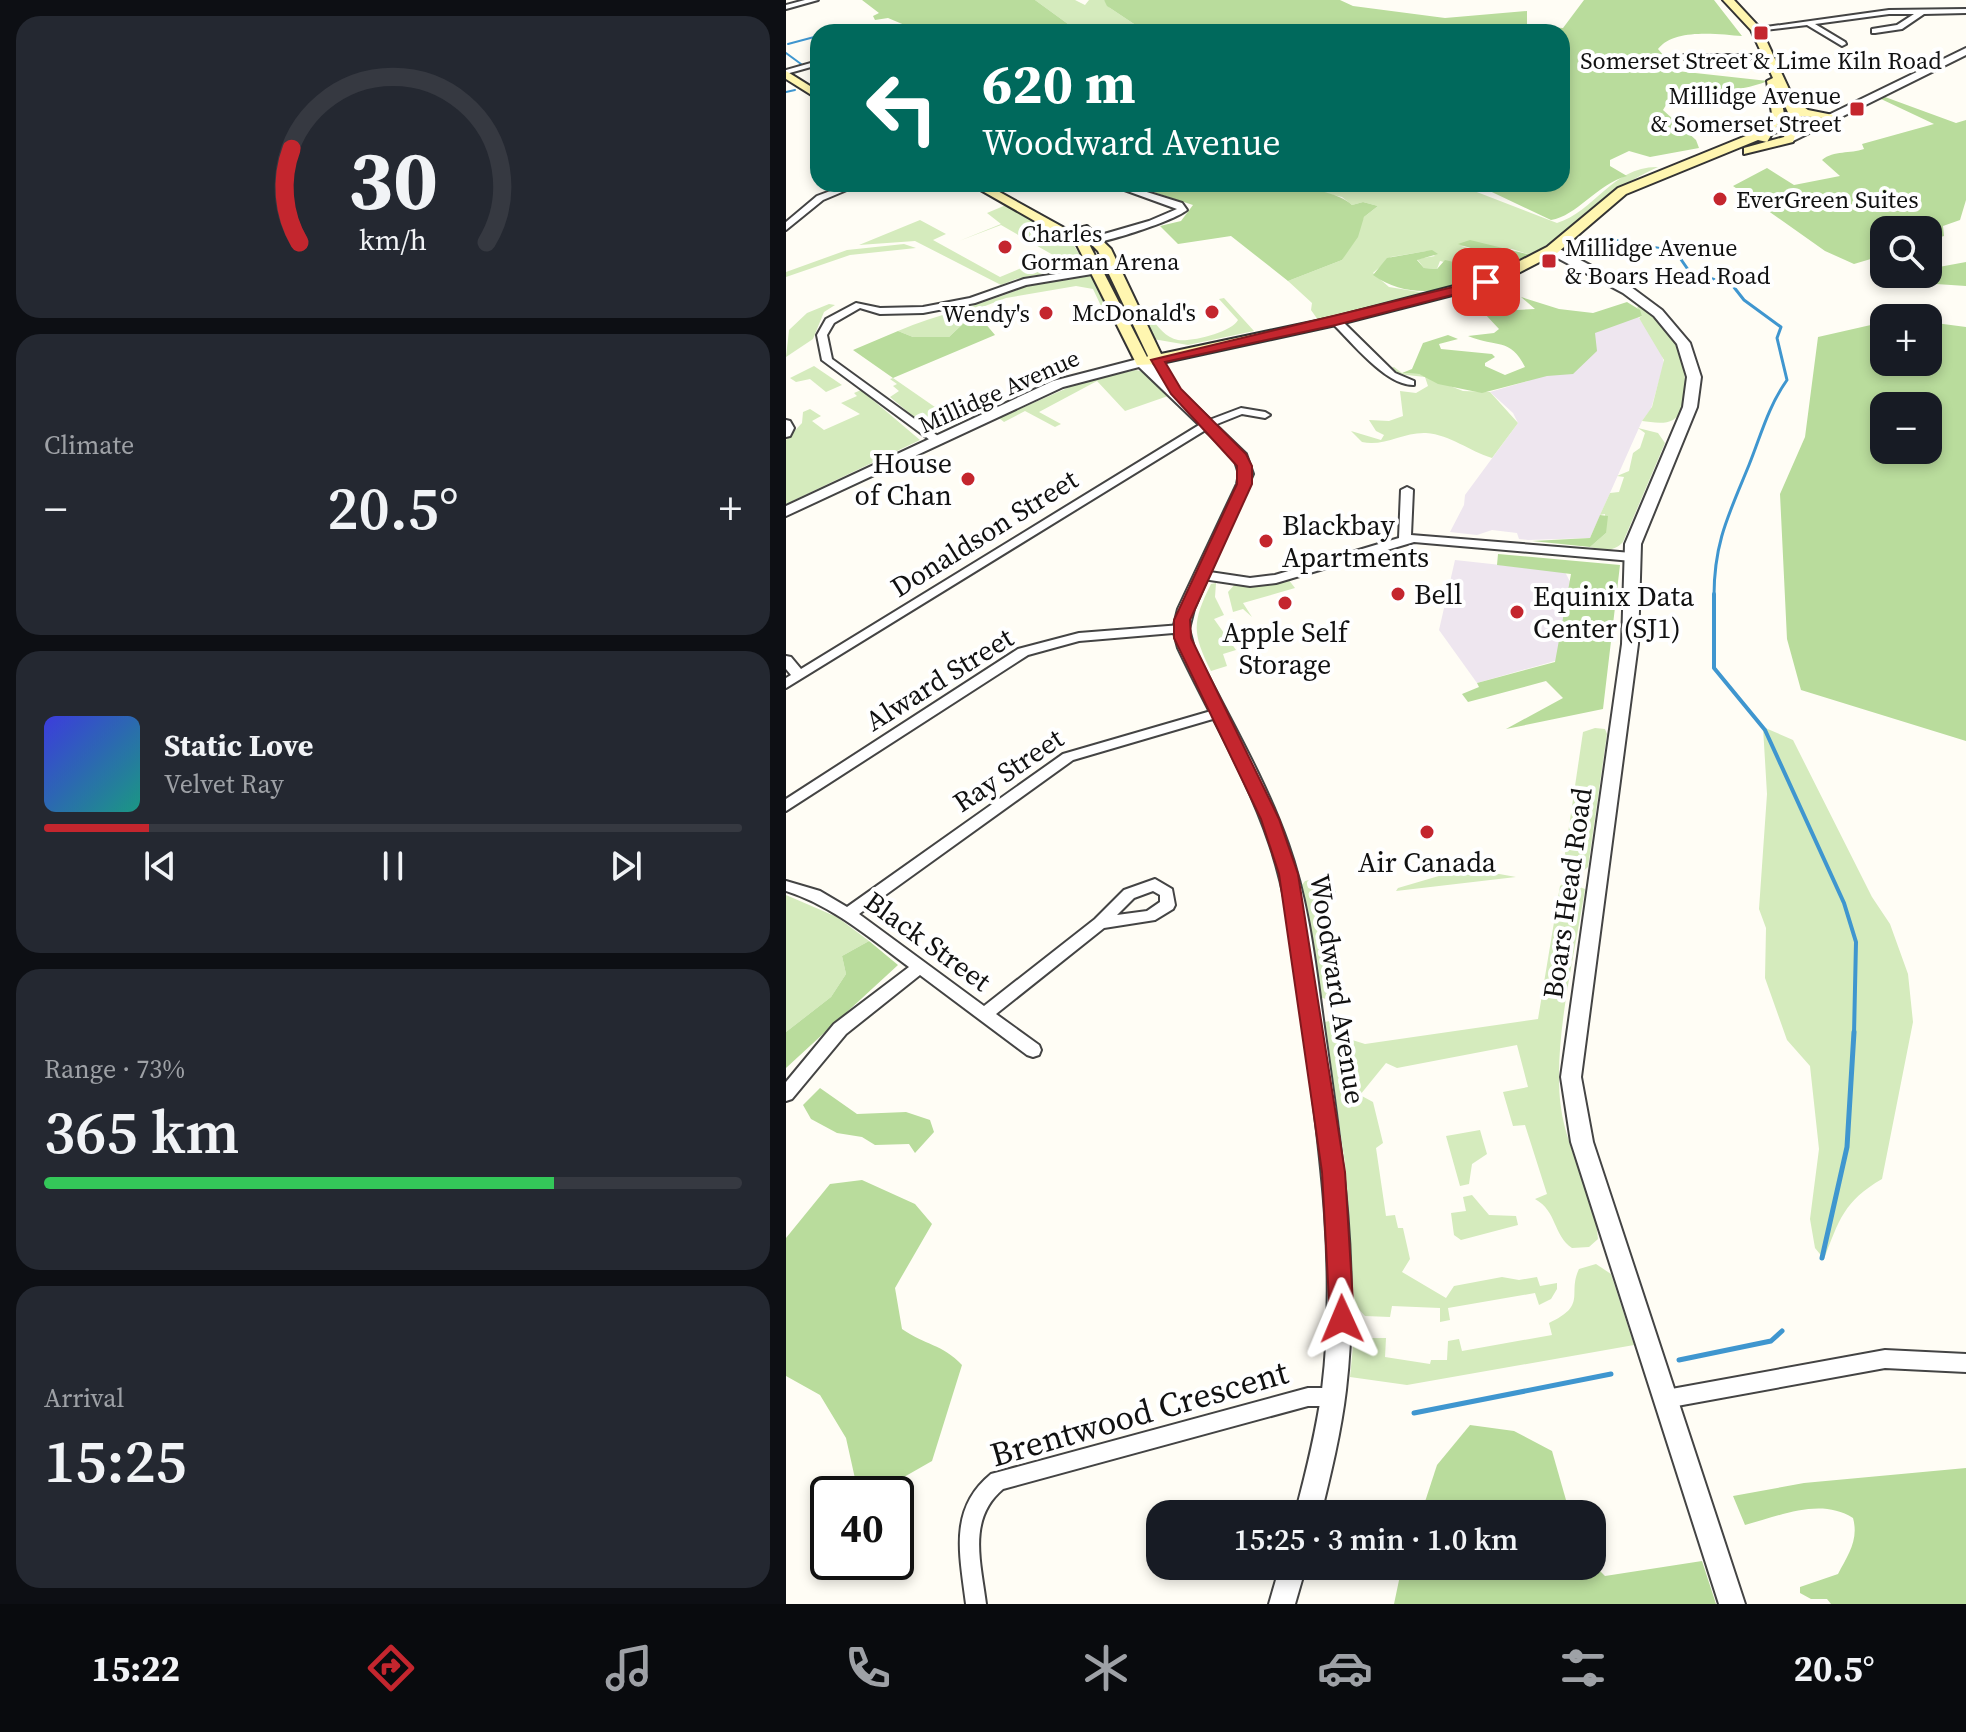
<!DOCTYPE html>
<meta charset="utf-8">
<style>
body{margin:0;font-family:"Source Serif 4",serif;background:#242831;color:#f1f3f6;height:100vh;display:flex;flex-direction:column;font-size:30px;white-space:nowrap}
*{box-sizing:border-box;margin:0}
p{font-size:26px;color:#9ea1a6}
.icon{flex:none;width:44px;height:44px;fill:none;stroke:currentColor;stroke-width:2;stroke-linecap:round;stroke-linejoin:round}
.map{position:relative;flex:1;overflow:hidden}
.drawer{display:flex;flex-direction:column;gap:16px;padding:16px;background:#0d0f14;width:786px}
.drawer>*{flex:none}
.hud{position:absolute;left:24px;top:24px;width:760px;height:168px;border-radius:24px;box-shadow:0 4px 12px #0003;background:#00695c;color:#fff;overflow:hidden}
.fabs{position:absolute;left:1084px;top:216px;display:grid;gap:16px}
.fabs a{display:grid;place-items:center;width:72px;height:72px;border-radius:16px;background:#171b24;box-shadow:0 4px 12px #0003;font-size:40px}
.speed{position:absolute;left:24px;top:1476px;display:flex;gap:16px;font-size:40px;font-weight:700;text-align:center}
.speed>*{display:grid;place-content:center;width:104px;height:104px;border-radius:50%;background:#171b24;box-shadow:0 4px 12px #0003;line-height:1}
.speed .limit{border:4px solid #111;border-radius:12px;background:#fff;color:#111}
.pin{position:absolute;display:grid;place-items:center;width:68px;height:68px;color:#fff;margin:-34px;border-radius:16px;box-shadow:0 4px 12px #0006}
.me{position:absolute;width:88px;margin:-44px;rotate:359deg;stroke-linejoin:round;filter:drop-shadow(0 0 6px #0008)}
.turn{display:flex;align-items:center;gap:28px;height:168px;padding:0 40px;font-size:36px}
.turn .icon{width:104px;height:104px;stroke-width:2.5}
.turn b{display:block;font-size:56px;line-height:68px}
.big{font-size:60px;font-weight:600;line-height:1.1}
.drawer .card{flex:1;display:flex;flex-direction:column;justify-content:center;gap:12px;min-width:0;padding:0 28px;border-radius:24px;background:#242831}
.drawer .dial{align-items:center;gap:0}
.dial svg{height:208px;overflow:visible;fill:none;stroke:#363941;stroke-width:7;stroke-linecap:round;text-anchor:middle}
.dial text{fill:#f1f3f6;stroke:none}
.song{display:flex;align-items:center;gap:24px}
.cover{width:96px;height:96px;border-radius:12px;background:linear-gradient(135deg,hsl(240 70% 55%),hsl(170 70% 35%))}
.played{height:8px;border-radius:4px;background:linear-gradient(90deg,#c4262e 15%,#363941 15%)}
.keys{display:flex;justify-content:space-around;direction:ltr}
.heat{display:flex;justify-content:space-between;align-items:center;font-size:44px;direction:ltr}
.charge{height:12px;border-radius:6px;background:linear-gradient(90deg,#34c759 73%,#363941 0)}
.trip{position:absolute;left:360px;top:1500px;width:460px;height:80px;border-radius:24px;background:#171b24;box-shadow:0 4px 12px #0003;font-weight:600;line-height:80px;text-align:center}
.menu{display:flex;height:128px;justify-content:space-around;align-items:center;background:#090b0e;color:#9ea1a6}
.menu .icon{width:56px;height:56px}
.menu .current{color:#c4262e}
.menu b{font-size:36px;color:#f1f3f6}
main{display:flex;flex:1;min-height:0}
.map>svg:first-child{display:block}
</style>
<main>
<section class="drawer">
<div class="card dial"><svg viewBox="0 0 100 80">
<path d="M14 69A42 42 0 1 1 86 69"/>
<path d="M14 69A42 42 0 0 1 11 33" stroke="#c4262e"/>
<text x="50" y="56" font-size="32" font-weight="700">30</text>
<text x="50" y="72" font-size="11">km/h</text>
</svg></div>
<div class="card"><p>Climate</p>
<div class="heat"><a>−</a><b class="big">20.5°</b><a>+</a></div>
</div>
<div class="card">
<div class="song"><i class="cover"></i><div><b>Static Love</b><p>Velvet Ray</p></div></div>
<div class="played"></div>
<div class="keys"><svg class="icon" aria-label="previous" viewBox="0 0 24 24"><path d="M18 5L8 12l10 7zM5 5v14"/></svg><svg class="icon" aria-label="pause" viewBox="0 0 24 24"><path d="M8 5v14M16 5v14"/></svg><svg class="icon" aria-label="next" viewBox="0 0 24 24"><path d="M6 5l10 7-10 7zM19 5v14"/></svg></div>
</div>
<div class="card"><p>Range · 73%</p><b class="big">365 km</b><div class="charge"></div></div>
<div class="card"><p>Arrival</p><b class="big">15:25</b></div>
</section>
<div class="map">
<svg width="1180" height="1604" viewBox="0 0 1180 1604">
<rect width="100%" height="100%" fill="#fffdf5"/>
<g fill="#eee6ef">
<path d="M850,314l24,34 4,15 -13,46 -9,12 -52,117 -62,2 -9,-1 -2,-6 -25,-3 -15,5 -27,-3 14,-27 1,-10 53,-72 -5,-10 -23,-21 38,-11 3,-25z"/>
<path d="M669,560l110,12 39,75 -127,36 -38,-53z"/>
</g>
<g fill="#d5ebbd">
<path d="M249,0h40l10,5 4,-5h15l6,8 36,24h-67z"/>
<path d="M872,167c-49,21 -82,61 -127,88l-19,-6 -51,-3 15,4 -7,6 6,9 -12,2 -23,-6 -3,8 -13,-1 -7,-9 18,-3 -8,-5 -36,6 -18,16 16,14 37,6 -108,27 -7,-10 1,-7 -24,-22 54,-21 22,-43 14,-11 -15,-4 -11,3 -10,-8 -57,-13h171l101,39c37,-11 56,-57 101,-56z"/>
<path d="M220,205l65,36 16,25 -71,13 -15,6 -86,-44 -56,4 61,-25 26,14 -13,6 67,37 53,-22 -52,-30 -42,16 42,-17 -14,-11z"/>
<path d="M118,244l12,4 -66,7 -64,22v-5l61,-22z"/>
<path d="M305,273l17,36 -12,1 5,-4 -8,-17 -17,-3 -70,12 -34,13 7,5 -12,4 -18,17h-36l-15,-6c40,-17 81,-25 122,-42l-2,-4z"/>
<path d="M438,298l30,33 -66,14 -35,-6 -13,-22 13,-6 2,3 -5,2c7,10 16,22 28,24 14,2 54,-8 60,-20l-19,-21z"/>
<path d="M43,304l6,1 -11,7 -11,27 -27,18 3,-27 18,-17z"/>
<path d="M855,306c13,11 25,22 34,37 9,17 19,65 -2,77 -9,5 -22,2 -31,1l10,-14 12,-47 -25,-42 3,-2 -5,-9z"/>
<path d="M28,366l28,19 -16,7 -16,-13 -14,3 -6,-4z"/>
<path d="M608,367l8,6 17,1 44,17 27,1 28,31 -26,35c-23,-7 -41,-23 -66,-25 -23,-1 -42,14 -64,9l-11,-11 30,9 3,-5 -8,-4 -7,-11 20,1 14,-5 -3,-25 16,2 12,-7 -3,-9 -27,-3 -7,-6z"/>
<path d="M350,370l8,2 24,24 -43,15 -28,-30 -58,31 22,12 -6,3 -30,-16 -21,11 -5,-4 82,-36z"/>
<path d="M107,378l65,45 -25,10 -43,-36 9,-6 -6,-5 4,-2 -7,-5z"/>
<path d="M75,390l59,50 -134,64v-64l16,-17 1,-11 7,-3 11,7 -9,5 12,9 36,-16 -19,-11 16,-7 -3,-3z"/>
<path d="M852,428l20,5 7,10 -42,99c-10,11 -21,8 -33,5l16,-14 -1,-19 -5,1 10,-22 9,-1 5,-15 -7,-1 12,-5 4,-18 7,-5 5,-15z"/>
<path d="M502,579l7,9 -52,15 9,14 -9,-8 -10,3 -5,-20 8,-9z"/>
<path d="M430,583l-1,14 9,18 -10,4 22,31 -13,4 4,12 -16,5c-19,-38 -19,-49 0,-87z"/>
<path d="M977,727l30,13 79,157 18,27 18,50 5,48 -31,157c-38,22 -43,41 -58,80l-9,-11 -5,-29 9,-70 -9,-83 -23,-26 -22,-62 1,-50 -7,-19 8,-115z"/>
<path d="M809,728l10,1 2,5 -19,133 -6,5 -19,-5 20,-135z"/>
<path d="M680,868l50,9 -120,14 2,-3z"/>
<path d="M540,876l10,16 -5,6 -13,3 18,94 -5,6 -11,-4 -18,-112 3,-4z"/>
<path d="M779,882l20,7c-10,65 -33,155 -24,219 6,44 34,87 37,131l-9,8 -17,1c-19,-13 -15,-37 -37,-49l12,-5 -22,-69 -12,1 -10,-34 25,-5 -11,-42 -120,23 -11,-5 -26,32 13,7 10,41 -7,5 10,68 9,-1 3,13h5l7,31 -8,13 44,26 8,-12 48,-9 17,3 18,-3 3,9 17,-3v6l-6,10 -12,6 -4,-12 -87,15 2,12 -10,2v-14l-48,-2 -2,11 -25,-1 -11,-12 -9,-140 -20,-142 13,-3 8,19 19,6 173,-25 22,-133z"/>
<path d="M0,895l51,22 32,24 -27,15 4,18 -15,23 -45,35z"/>
<path d="M694,1130l7,24 -15,10 -3,20 -9,2 -14,-50z"/>
<path d="M686,1195l17,20 27,1 2,9 -57,15 -7,-5 -3,-22 15,-2 -3,-14z"/>
<path d="M810,1264l15,10 23,71 -227,40 -57,-8 3,-31 10,-8h23l-1,19 45,7 1,-4h16l1,-19 11,-2 3,12 90,-16 -3,-12c39,-18 18,-29 30,-54z"/>
</g>
<g fill="#b9dc9c" fill-rule="evenodd">
<path d="M76,0h173l44,32h-169l-3,-6 -19,-8 -13,2 -2,-4 6,-3z"/>
<path d="M318,0h236l13,6 92,12 82,-7v15l36,2 21,-28h130l28,36c-24,-2 -68,-8 -84,13l19,22 91,10c-33,13 -63,8 -99,19l-6,10 33,30 3,8 -49,9 -21,-6 -19,9v6l17,10c-30,8 -50,40 -76,44l-76,-36h87v-152h-416l-39,-26z"/>
<path d="M1099,97l71,26 10,-3v80l-6,20 -17,6 1,10 -16,5v-11h-44v25l-30,9 -29,-13 -92,-65 34,-18 27,17 46,-9 -18,-16c12,-10 28,-6 42,-11l-2,-5 72,-20 -53,-25z"/>
<path d="M343,184c45,0 193,-9 223,21l11,-3 15,4 -14,11 -6,20 -16,23 -54,21 -57,-45 -53,8 -18,-18 21,-5 12,-16z"/>
<path d="M684,240l61,15c-49,25 -109,55 -158,20l14,-17 45,-8 6,4 -21,6 7,8 13,1 8,-9 26,6 4,-3 -7,-6 9,-7 -19,-6z"/>
<path d="M1180,262v24l-60,-4 2,-8h20v-5z"/>
<path d="M698,296l14,15 37,-2 -14,-12 38,12 34,4 34,-11 13,8 2,6 -47,17 2,18 -24,23 -26,2 -65,17 -44,-9 -19,-10 -17,-1 10,-4 11,-26 25,-8 10,4 -19,5 2,5 51,5 3,3 -10,6v3l20,9 20,-8c-15,-30 -28,-19 -57,-31l26,-3 5,-4 -14,-15 7,-5 -8,-4z"/>
<path d="M193,316l16,19 -102,43 -40,-28 45,-19 15,6h36l18,-17z"/>
<path d="M1098,322v40h44v-40l38,5v414l-165,-51 -14,-51 -7,-145 25,-57 13,-100zM1098,406h44v44h-44z"/>
<path d="M814,515l8,1 -2,17 -16,14 -58,-6 58,-3z"/>
<path d="M712,554l122,11 -17,144 -97,20 57,-31 -17,-17 -78,21 -6,-8 17,-7 -2,-4 78,-21 16,-88 -74,-9z"/>
<path d="M83,941l29,24 -112,103v-36l45,-35 15,-23 -4,-18z"/>
<path d="M34,1088l37,26 49,-2 24,8 4,12 -19,21 -6,-9 -34,1 -13,-8 -25,-4 -26,-14 -8,-14z"/>
<path d="M76,1180l53,24 17,20 -37,64 7,41c23,16 40,15 60,36l-30,96 -28,16 -48,6 -10,-45 -26,-43 -34,-19v-138l44,-54z"/>
<path d="M684,1425l44,6 38,20 18,63h-149l16,-49z"/>
<path d="M1180,1468v136h-135l-4,-5h-16l-11,-6v-6l38,-13c10,-19 21,-34 15,-56 -33,-21 -73,-2 -108,7l-12,-29 71,-13z"/>
<path d="M916,1561l14,43h-322l8,-38 190,-3 13,13z"/>
</g>
<g fill="none" stroke-linecap="round" stroke-linejoin="round">
<g stroke="#3f96cf" stroke-width="2">
<path d="M46,32l27,-7"/>
<path d="M2,44l30,-8"/>
<path d="M0,53l15,11"/>
<path d="M25,70l7,4"/>
<path d="M0,92l9,-2"/>
<path d="M814,237l76,14 6,9"/>
</g>
<path stroke="#3f96cf" stroke-width="3" d="M894,258l9,13 44,15 11,14 37,27 -4,11 10,42c-19,27 -26,55 -38,85 -20,49 -35,77 -35,131"/>
<path stroke="#3f96cf" stroke-width="4" d="M928,594v74l51,62 79,173 12,39 -2,92"/>
<g stroke="#3f96cf" stroke-width="5">
<path d="M1036,1258l25,-111 7,-115"/>
<path d="M893,1360l92,-19 11,-10"/>
<path d="M628,1413l197,-39"/>
</g>
<g stroke="#444" stroke-width="4">
<g id="minor">
<path d="M19,0h13l-32,9v-4z"/>
<path d="M1180,9v4l-42,1 -22,15 -27,4h-3v-4l25,-4 17,-11h-25l-74,10 30,18 1,2 -4,2 -35,-21 -51,6 -4,-2 137,-19z"/>
<path d="M901,55h80l4,2 -4,2h-83v-4z"/>
<path d="M32,61v4l-32,9v-4z"/>
<path d="M63,184h12l-38,16 -37,30v-8l31,-26z"/>
<path d="M322,184h13l61,19 5,7c-15,12 -88,35 -107,35v-4l69,-20 28,-12z"/>
<path d="M327,265l5,3 -2,2 -90,15 -51,18 -52,10 -43,1 -20,-6 -26,15 -7,12 5,24 110,80v4h-8l-112,-83 -5,-25 9,-16 30,-16 24,5 43,-1 47,-9 54,-19z"/>
<path d="M546,319h8l55,54 19,8v4c-28,1 -62,-43 -82,-62z"/>
<path d="M455,408l24,4 5,3 -5,3 -23,-4 -30,12 -426,262v-10l5,-3 -5,-6v-13l5,1 10,12 403,-247z"/>
<path d="M0,420l4,1 4,7 -4,8 -4,1z"/>
<path d="M621,487l6,3 -2,45 221,18 6,4 -6,4 -218,-19 -138,41 -26,3 -47,-7 -6,-4 6,-4 47,7 25,-3 124,-37 2,-48z"/>
<path d="M395,625l6,4 -2,3 -106,9 -51,14 -242,156v-12l232,-150 61,-16z"/>
<path d="M432,709l5,1 2,3 -2,3 -150,44 -214,154 125,92 111,-87 29,-29 31,-11 17,10 3,16 -2,4 -18,11 -51,8 -108,86 43,31 2,5 -2,5 -6,2 -6,-2 -107,-80 -74,59 -54,65 -6,2v-19l48,-58 75,-57c-39,-29 -76,-61 -123,-76v-10l34,10 27,16 216,-153zM367,891l7,4v7l-13,9 -30,4 17,-17z"/>
<path d="M1099,1350l81,4v18l-81,-4 -219,40 -7,-3 -3,-6 3,-6 7,-3z"/>
<path d="M522,1388h26l7,3 3,6 -3,6 -7,3h-26l-305,83c-36,30 -22,74 -17,115h-20c-6,-49 -18,-95 25,-130z"/>
</g>
</g>
<g stroke="#444" stroke-width="4">
<g id="tertiary">
<path d="M1180,48v7l-173,86 -9,-2 26,-15 -41,10 -5,-3 47,-13 5,3z"/>
<path d="M762,247h8l75,40 31,23 28,33 11,34 -4,30 -56,137 -3,100 -57,433 12,65 152,462h-26l-148,-462 -10,-65 61,-433 3,-100 58,-137 4,-30 -10,-33 -23,-28 -31,-23 -75,-40z"/>
<path d="M356,358l5,1 99,95 7,20 -59,135 -5,20 5,19c32,65 70,128 94,196 22,62 28,126 37,190 17,118 35,237 21,356 -5,42 -15,83 -25,124h-26c11,-41 21,-82 27,-124 15,-121 -2,-242 -18,-361 -9,-62 -14,-125 -34,-184 -23,-69 -61,-131 -92,-197l-5,-19 5,-20 59,-125 2,-10 -5,-16 -95,-91 -76,20 -277,129v-10l267,-125z"/>
<path d="M494,1566h26l-11,38h-26z"/>
</g>
</g>
<g stroke="#333" stroke-width="4">
<g id="secondary">
<path d="M937,0h11l27,29 33,71 14,10 25,5v4l-32,-3 -8,26 -49,12v-6l40,-11 7,-18 -10,-22 3,17 -17,28 -9,-2 -132,54 -69,59 -58,30 -163,42 -179,39 -20,1 -60,-120 -107,-61h15l101,56 -11,-11 12,-3 24,23 50,105 174,-37 154,-40 58,-30 71,-59 145,-59 9,-15 -5,-33 6,-3 -22,-48zM301,240l11,11 50,105 -1,1z"/>
<path d="M0,71l32,20v8l-32,-20z"/>
</g>
</g>
<use href="#minor" fill="#fff" fill-rule="evenodd"/>
<use href="#tertiary" fill="#fff" fill-rule="evenodd"/>
<use href="#secondary" fill="#fff6b0" fill-rule="evenodd"/>
</g>
<path fill="#c4262e" stroke="#7f191e" stroke-width="2" d="M700,279l6,3 -1,3 -155,40 -171,37 16,27 65,65 6,12v18l-62,136 1,18 88,181 19,55 47,298 9,147 -4,8 -8,3 -9,-3 -3,-8 -8,-147 -43,-298 -18,-55 -87,-181v-18l63,-136v-18l-66,-72 -20,-34z"/>
<g fill="#c4262e" stroke="#fff" stroke-width="3">
<rect x="967" y="25" width="16" height="16" rx="4"/>
<rect x="1063" y="101" width="16" height="16" rx="4"/>
<circle cx="934" cy="199" r="8"/>
<circle cx="219" cy="247" r="8"/>
<rect x="755" y="253" width="16" height="16" rx="4"/>
<circle cx="426" cy="312" r="8"/>
<circle cx="260" cy="313" r="8"/>
<circle cx="182" cy="479" r="8"/>
<circle cx="480" cy="541" r="8"/>
<circle cx="612" cy="594" r="8"/>
<circle cx="499" cy="603" r="8"/>
<circle cx="731" cy="612" r="8"/>
<circle cx="641" cy="832" r="8"/>
</g>
<g text-anchor="middle" dominant-baseline="central" stroke-width="8" stroke-linejoin="round" paint-order="stroke">
<g font-size="24" fill="#111" stroke="#fff" text-anchor="end">
<text x="975" y="60" text-anchor="middle">Somerset Street &amp; Lime Kiln Road</text>
<text x="1055" y="95">Millidge Avenue<tspan x="1055" dy="28">&amp; Somerset Street</tspan></text>
<text x="950" y="199" text-anchor="start">EverGreen Suites</text>
<text x="235" y="233" text-anchor="start">Charles<tspan x="235" dy="28">Gorman Arena</tspan></text>
<text x="779" y="247" text-anchor="start">Millidge Avenue<tspan x="779" dy="28">&amp; Boars Head Road</tspan></text>
<text x="410" y="312">McDonald's</text>
<text x="244" y="313">Wendy's</text>
</g>
<g font-size="24" fill="#111" stroke="#fff">
<text transform="translate(213 391) rotate(-24)">Millidge Avenue</text>
</g>
<g font-size="28" fill="#111" stroke="#fff" text-anchor="start">
<text x="166" y="463" text-anchor="end">House<tspan x="166" dy="32">of Chan</tspan></text>
<text x="496" y="525">Blackbay<tspan x="496" dy="32">Apartments</tspan></text>
<text x="628" y="594">Bell</text>
<text x="747" y="596">Equinix Data<tspan x="747" dy="32">Center (SJ1)</tspan></text>
<text x="499" y="632" text-anchor="middle">Apple Self<tspan x="499" dy="32">Storage</tspan></text>
<text x="641" y="862" text-anchor="middle">Air Canada</text>
</g>
<g font-size="28" fill="#111" stroke="#fff">
<text transform="translate(198 533) rotate(-32)">Donaldson Street</text>
<text transform="translate(153 679) rotate(-32)">Alward Street</text>
<text transform="translate(222 770) rotate(-34)">Ray Street</text>
<text transform="translate(781 893) rotate(-82)">Boars Head Road</text>
<text transform="translate(142 941) rotate(36)">Black Street</text>
<text transform="translate(552 989) rotate(81)">Woodward Avenue</text>
</g>
<g font-size="34" fill="#111" stroke="#fff">
<text transform="translate(353 1413) rotate(-16)">Brentwood Crescent</text>
</g>
</g>
</svg>
<div class="fabs">
<a><svg class="icon" aria-label="search" viewBox="0 0 24 24"><circle cx="10" cy="10" r="6"/><path d="M15 15l6 6"/></svg></a>
<a>+</a>
<a>−</a>
</div>
<div class="speed"><div class="limit">40</div></div>
<div class="pin" style="left:700px;top:282px;background:#d93025"><svg class="icon" aria-label="arrive" viewBox="0 0 24 24"><path d="M6 21V4h12l-3 4 3 4H6"/></svg></div>
<svg class="me" style="left:556px;top:1319px" viewBox="-20 -20 40 40"><path d="M0-17L14 15 0 8-14 15z" fill="#c4262e" stroke="#fff" stroke-width="4"/></svg>
<div class="trip">15:25 · 3 min · 1.0 km</div>
<div class="hud">
<div class="turn"><svg class="icon" aria-label="left" viewBox="0 0 24 24"><path d="M17 20v-9H6M10 6l-5 5 5 5"/></svg><div><b>620 m</b>Woodward Avenue</div></div>
</div>
</div>
</main>
<nav class="menu">
<b>15:22</b>
<svg class="icon current" aria-label="directions" viewBox="0 0 24 24"><path d="M12 3l9 9-9 9-9-9zM9 14v-3h6M13 9l2 2-2 2"/></svg>
<svg class="icon" aria-label="music" viewBox="0 0 24 24"><path d="M9 18V5l10-2v13"/><circle cx="6" cy="18" r="3"/><circle cx="16" cy="16" r="3"/></svg>
<svg class="icon" aria-label="phone" viewBox="0 0 24 24"><path d="M5 4h4l2 5-3 2q2 4 5 5l2-3 5 2v4C11 20 4 13 5 4z"/></svg>
<svg class="icon" aria-label="climate" viewBox="0 0 24 24"><path d="M12 3v18M4 7l16 10M4 17L20 7"/></svg>
<svg class="icon" aria-label="car" viewBox="0 0 24 24"><path d="M5 17H2v-5l4-1 3-4h7l3 4 3 1v5h-3M9 17h6M6 11h13"/><circle cx="7" cy="17" r="2"/><circle cx="17" cy="17" r="2"/></svg>
<svg class="icon" aria-label="filters" viewBox="0 0 24 24"><path d="M4 7h16M4 17h16"/><circle cx="9" cy="7" r="2"/><circle cx="15" cy="17" r="2"/></svg>
<b>20.5°</b>
</nav>
